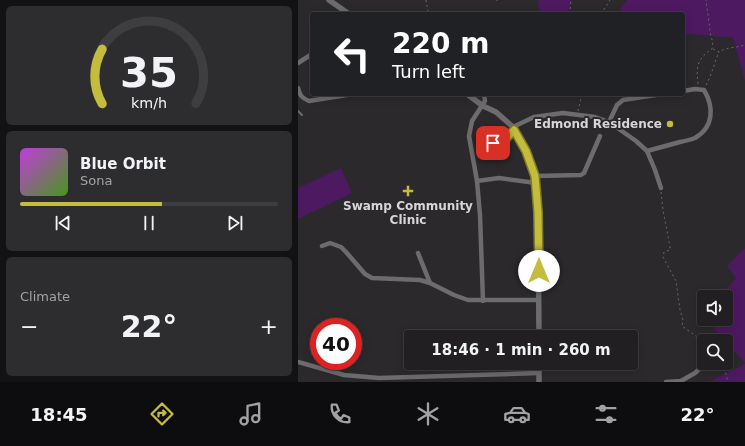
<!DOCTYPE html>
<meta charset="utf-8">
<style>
body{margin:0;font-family:"DejaVu Sans",sans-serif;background:#2d2c2f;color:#f1f3f6;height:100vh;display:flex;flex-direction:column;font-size:15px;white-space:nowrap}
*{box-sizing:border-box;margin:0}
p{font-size:13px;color:#a2a2a5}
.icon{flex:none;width:22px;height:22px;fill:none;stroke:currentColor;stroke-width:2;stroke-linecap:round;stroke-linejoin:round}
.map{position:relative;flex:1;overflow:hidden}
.panel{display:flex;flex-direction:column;gap:6px;padding:6px;background:#121113;width:298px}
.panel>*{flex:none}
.banner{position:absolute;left:12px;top:12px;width:375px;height:84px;border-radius:4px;box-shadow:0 2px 10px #0003,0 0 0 1px #3e3d40;background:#202124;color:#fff;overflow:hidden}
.tools{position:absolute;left:399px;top:290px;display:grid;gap:8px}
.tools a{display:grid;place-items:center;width:36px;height:36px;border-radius:4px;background:#211f22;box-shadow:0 2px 10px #0003,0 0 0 1px #3e3d40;font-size:20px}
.speed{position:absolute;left:12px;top:318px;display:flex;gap:8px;font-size:20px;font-weight:700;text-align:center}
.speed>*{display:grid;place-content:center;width:52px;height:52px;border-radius:50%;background:#211f22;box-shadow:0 2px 10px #0003,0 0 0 1px #3e3d40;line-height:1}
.speed .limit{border:6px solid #d22;background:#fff;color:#111}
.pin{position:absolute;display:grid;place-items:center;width:34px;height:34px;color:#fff;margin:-17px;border-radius:8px;box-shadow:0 2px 6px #0006}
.me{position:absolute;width:44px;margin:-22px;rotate:0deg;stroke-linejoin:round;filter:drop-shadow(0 0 3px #0008)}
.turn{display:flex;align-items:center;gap:14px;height:84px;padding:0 16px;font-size:18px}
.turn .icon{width:52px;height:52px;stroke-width:2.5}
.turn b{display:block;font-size:28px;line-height:34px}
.big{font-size:30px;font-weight:700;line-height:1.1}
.panel .tile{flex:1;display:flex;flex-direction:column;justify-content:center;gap:6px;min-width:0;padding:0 14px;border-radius:6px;background:#2d2c2f}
.panel .dial{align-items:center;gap:0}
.dial svg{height:104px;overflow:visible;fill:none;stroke:#3e3d40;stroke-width:7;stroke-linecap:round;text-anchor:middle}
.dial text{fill:#f1f3f6;stroke:none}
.song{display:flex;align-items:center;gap:12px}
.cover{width:48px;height:48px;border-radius:6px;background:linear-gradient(135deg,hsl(290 70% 55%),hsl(100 70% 35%))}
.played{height:4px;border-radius:2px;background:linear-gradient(90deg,#c4bc3d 55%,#3e3d40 55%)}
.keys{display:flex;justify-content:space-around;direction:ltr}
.heat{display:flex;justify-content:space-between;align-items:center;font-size:22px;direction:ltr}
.trip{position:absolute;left:106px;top:330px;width:234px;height:40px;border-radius:4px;background:#211f22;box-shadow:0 2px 10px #0003,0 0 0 1px #3e3d40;font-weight:700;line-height:40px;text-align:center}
.menu{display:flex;height:64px;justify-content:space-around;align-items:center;background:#0d0c0e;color:#a2a2a5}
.menu .icon{width:28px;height:28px}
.menu .selected{color:#c4bc3d}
.menu b{font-size:18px;color:#f1f3f6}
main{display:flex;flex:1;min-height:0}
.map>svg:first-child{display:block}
</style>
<main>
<section class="panel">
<div class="tile dial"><svg viewBox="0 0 100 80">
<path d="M14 69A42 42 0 1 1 86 69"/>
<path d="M14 69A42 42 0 0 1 14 27" stroke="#c4bc3d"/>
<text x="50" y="56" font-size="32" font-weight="700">35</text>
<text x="50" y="72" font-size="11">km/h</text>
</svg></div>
<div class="tile">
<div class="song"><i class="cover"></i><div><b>Blue Orbit</b><p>Sona</p></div></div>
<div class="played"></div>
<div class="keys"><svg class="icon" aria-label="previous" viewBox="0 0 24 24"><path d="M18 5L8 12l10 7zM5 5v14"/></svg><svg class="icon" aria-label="pause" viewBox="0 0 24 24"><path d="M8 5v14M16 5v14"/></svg><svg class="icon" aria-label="next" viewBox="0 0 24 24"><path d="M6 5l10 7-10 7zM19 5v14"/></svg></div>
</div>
<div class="tile"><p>Climate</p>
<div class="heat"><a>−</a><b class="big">22°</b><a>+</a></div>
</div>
</section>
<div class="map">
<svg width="447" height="382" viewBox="0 0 447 382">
<rect width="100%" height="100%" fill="#2c292d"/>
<g fill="#4d1960">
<path d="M240,0h34l-4,14h-28z"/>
<path d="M329,0h118v81l-12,-43 -40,-4 -10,1v-21h-59l-4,-5z"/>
<path d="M43,168l11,25 -54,26v-31z"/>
<path d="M447,248v115l-31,-35 9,-9h3v-4l4,-4 -6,-19 12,-14 -9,-12z"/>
<path d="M447,364v18h-36z"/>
</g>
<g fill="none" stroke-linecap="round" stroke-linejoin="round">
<g stroke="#6a686b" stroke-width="1" stroke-dasharray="2 3" stroke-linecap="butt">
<path d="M128,0l2,12"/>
<path d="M198,0h2"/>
<path d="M272,14l1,-14"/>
<path d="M303,14l9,-14"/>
<path d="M415,49l6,3c7,-5 17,-4 26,-7"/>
<path d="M400,84c-2,-18 -1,-25 14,-35l1,-8 -2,-3 -5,-38"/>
<path d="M408,85c6,-10 8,-22 13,-33"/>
<path d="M280,111l4,-17"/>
<path d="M363,192l2,18 7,37v3l-6,2 -1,5 13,24 4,29 3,10 -1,6 22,16"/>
<path d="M425,363l5,19"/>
</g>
<path stroke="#6c6b6d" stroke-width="2" d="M0,111l4,4"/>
<g stroke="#6c6b6d" stroke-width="4.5">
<path d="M0,63l14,-9"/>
<path d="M0,88c2,8 4,10 11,13l44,-7"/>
<path d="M311,122l8,-17 6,-5 39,-6"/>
<path d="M215,127l21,-10 29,-4 32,4 14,5 27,19 11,10 8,19 6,18"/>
<path d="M182,146l26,-7 8,-9"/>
<path d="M349,151c11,-3 22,-6 33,-9 5,-1 10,-2 15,-4 19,-11 19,-31 9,-48l-9,-1 -12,2"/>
<path d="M237,176l46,-1 3,-2 16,-37"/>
<path d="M179,181l22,-3 37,5"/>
<path d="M24,246l8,-3 11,4 5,5 19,22 7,4 48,2 10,3 24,12 14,5h71"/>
<path d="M120,253l12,30"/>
<path d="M185,301l-3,-86 -3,-34 -8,-45 3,-15 13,-20 -1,-7"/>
<path d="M0,362l46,13 35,3 160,-5"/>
<path d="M368,382l15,-1 14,-8 11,-10"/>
</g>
<g stroke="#6c6b6d" stroke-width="5.5">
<path d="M31,0l20,14"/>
<path d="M169,94l16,12 13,6 17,15 13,24 9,25 3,36 1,125"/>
<path d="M241,363v19"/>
</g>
</g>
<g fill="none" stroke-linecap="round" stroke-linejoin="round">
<g stroke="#7f7a28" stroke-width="10">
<path id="route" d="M195,143l13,-4 8,-9 12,21 9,25 3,36 1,59"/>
</g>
<use href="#route" stroke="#c4bc3d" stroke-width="7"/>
</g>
<g fill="#c4bc3d" stroke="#2c292d" stroke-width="1.5">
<circle cx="372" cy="124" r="4"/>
<path d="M108 185h4v4h4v4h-4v4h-4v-4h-4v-4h4z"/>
</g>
<g text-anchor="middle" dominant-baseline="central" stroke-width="4" stroke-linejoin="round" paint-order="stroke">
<g font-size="12" font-weight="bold" fill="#d7d5d8" stroke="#2c292d" text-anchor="end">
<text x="364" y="124">Edmond Residence</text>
<text x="110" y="206" text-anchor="middle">Swamp Community<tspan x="110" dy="14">Clinic</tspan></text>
</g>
</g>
</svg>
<div class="tools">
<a><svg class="icon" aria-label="sound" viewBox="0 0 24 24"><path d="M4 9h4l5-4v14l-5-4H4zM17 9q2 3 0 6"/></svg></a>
<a><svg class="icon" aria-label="search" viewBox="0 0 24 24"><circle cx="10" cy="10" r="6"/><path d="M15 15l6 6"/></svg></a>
</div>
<div class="speed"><div class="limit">40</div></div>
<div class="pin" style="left:195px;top:143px;background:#d93025"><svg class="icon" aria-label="arrive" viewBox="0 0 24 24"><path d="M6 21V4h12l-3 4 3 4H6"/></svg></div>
<svg class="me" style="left:241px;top:271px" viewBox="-20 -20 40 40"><circle r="19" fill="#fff"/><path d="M0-13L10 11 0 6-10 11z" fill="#c4bc3d"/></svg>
<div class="trip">18:46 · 1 min · 260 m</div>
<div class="banner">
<div class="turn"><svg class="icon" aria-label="left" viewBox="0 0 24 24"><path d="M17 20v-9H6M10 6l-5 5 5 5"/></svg><div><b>220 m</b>Turn left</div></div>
</div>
</div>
</main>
<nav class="menu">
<b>18:45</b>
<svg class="icon selected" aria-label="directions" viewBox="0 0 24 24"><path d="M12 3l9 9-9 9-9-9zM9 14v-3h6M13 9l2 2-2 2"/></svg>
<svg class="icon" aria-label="music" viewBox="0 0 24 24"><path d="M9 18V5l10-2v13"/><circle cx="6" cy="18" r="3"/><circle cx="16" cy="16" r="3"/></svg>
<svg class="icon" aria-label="phone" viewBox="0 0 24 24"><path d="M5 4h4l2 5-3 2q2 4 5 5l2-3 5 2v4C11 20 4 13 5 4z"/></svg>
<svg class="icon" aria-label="climate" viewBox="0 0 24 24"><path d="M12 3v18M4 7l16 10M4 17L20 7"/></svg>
<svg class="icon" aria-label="car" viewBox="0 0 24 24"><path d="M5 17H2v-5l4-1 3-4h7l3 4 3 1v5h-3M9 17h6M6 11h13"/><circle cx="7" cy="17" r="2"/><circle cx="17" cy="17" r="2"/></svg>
<svg class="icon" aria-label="filters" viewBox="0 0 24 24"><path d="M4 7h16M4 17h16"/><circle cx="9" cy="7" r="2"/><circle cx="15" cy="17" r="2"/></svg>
<b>22°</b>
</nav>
